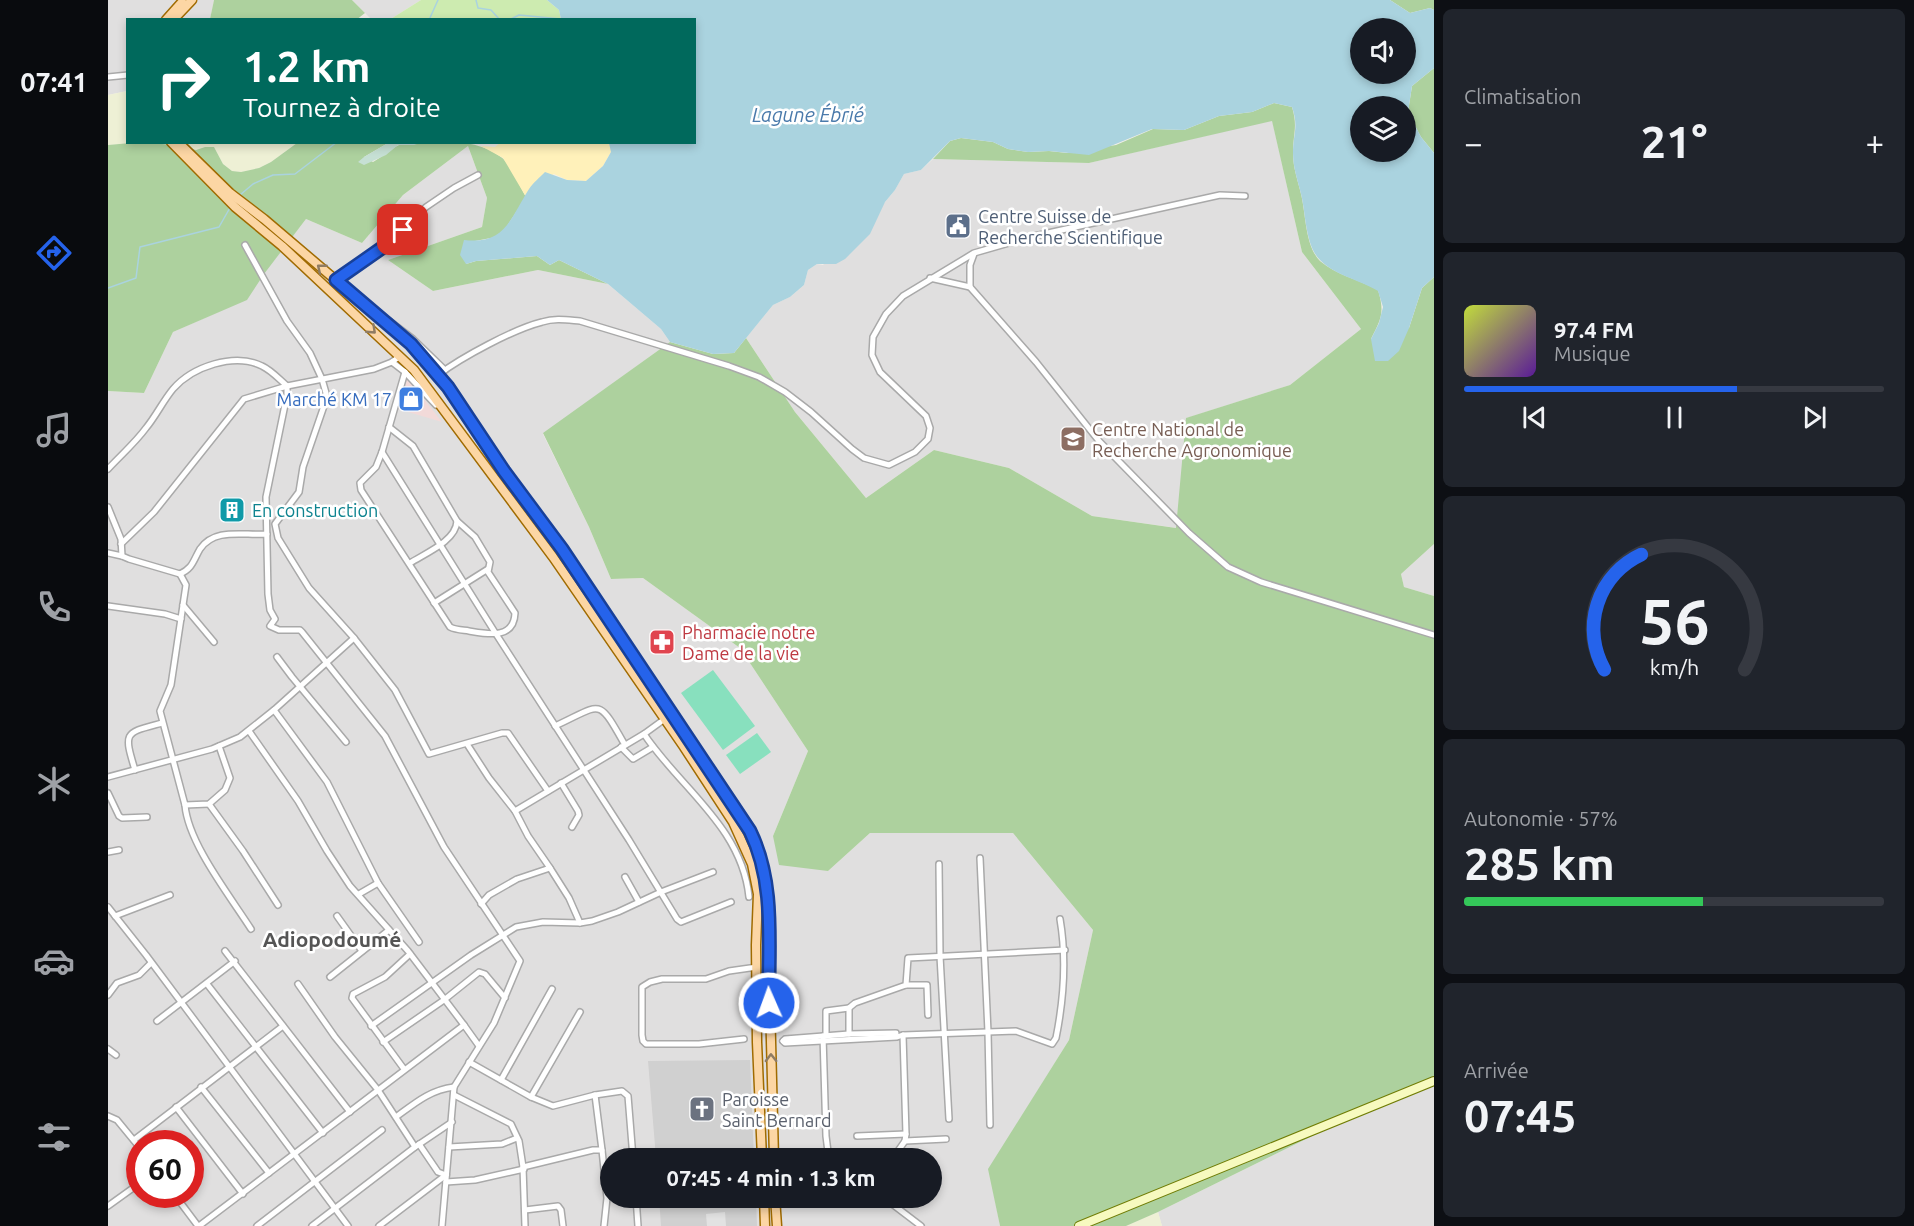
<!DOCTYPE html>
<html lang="fr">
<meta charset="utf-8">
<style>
body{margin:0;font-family:Ubuntu,sans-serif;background:#20242c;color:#f1f3f6;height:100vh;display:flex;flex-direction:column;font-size:22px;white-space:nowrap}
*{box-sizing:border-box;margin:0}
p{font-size:20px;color:#9ea1a6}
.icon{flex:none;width:33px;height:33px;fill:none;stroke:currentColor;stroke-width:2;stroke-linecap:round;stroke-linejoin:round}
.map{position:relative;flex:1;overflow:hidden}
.sheet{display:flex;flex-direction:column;gap:9px;padding:9px;background:#0d0f14;width:480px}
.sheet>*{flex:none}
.banner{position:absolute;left:18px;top:18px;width:570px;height:126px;border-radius:0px;box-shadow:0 3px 9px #0003;background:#00695c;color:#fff;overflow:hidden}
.fabs{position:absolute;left:1242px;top:18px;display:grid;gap:12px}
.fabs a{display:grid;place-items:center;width:66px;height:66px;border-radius:50%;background:#171b24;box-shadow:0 3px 9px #0003;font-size:30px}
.speed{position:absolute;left:18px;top:1130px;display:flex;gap:12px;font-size:30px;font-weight:700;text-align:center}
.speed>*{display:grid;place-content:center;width:78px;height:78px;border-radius:50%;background:#171b24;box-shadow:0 3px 9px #0003;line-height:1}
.speed .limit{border:9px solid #d22;background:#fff;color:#111}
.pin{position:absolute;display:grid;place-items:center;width:51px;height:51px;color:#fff;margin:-26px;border-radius:12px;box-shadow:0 3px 9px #0006}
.me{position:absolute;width:66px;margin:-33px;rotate:358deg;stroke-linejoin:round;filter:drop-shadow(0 0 4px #0008)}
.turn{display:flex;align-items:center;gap:21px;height:126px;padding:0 18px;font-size:27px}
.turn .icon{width:78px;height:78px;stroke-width:2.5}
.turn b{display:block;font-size:42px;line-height:51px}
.big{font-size:45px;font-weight:700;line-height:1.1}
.sheet .widget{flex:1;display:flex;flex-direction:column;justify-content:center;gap:9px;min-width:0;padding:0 21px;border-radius:9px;background:#20242c}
.sheet .dial{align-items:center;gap:0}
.dial svg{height:156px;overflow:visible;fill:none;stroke:#363941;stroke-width:7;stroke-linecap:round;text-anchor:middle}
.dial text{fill:#f1f3f6;stroke:none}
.song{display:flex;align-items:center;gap:18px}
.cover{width:72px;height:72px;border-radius:9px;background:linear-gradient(135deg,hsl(70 70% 55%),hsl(270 70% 35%))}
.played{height:6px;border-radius:3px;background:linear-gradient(90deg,#2563eb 65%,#363941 65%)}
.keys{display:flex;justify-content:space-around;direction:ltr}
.heat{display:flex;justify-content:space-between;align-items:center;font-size:33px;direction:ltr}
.charge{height:9px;border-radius:4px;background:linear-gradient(90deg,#34c759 57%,#363941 0)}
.trip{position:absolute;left:492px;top:1148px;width:342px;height:60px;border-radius:30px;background:#171b24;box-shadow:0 3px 9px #0003;font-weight:700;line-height:60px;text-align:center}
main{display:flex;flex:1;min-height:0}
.dock{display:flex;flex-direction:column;width:108px;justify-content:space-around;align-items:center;background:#090b0e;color:#9ea1a6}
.dock .icon{width:42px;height:42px}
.dock .selected{color:#2563eb}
.dock b{font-size:27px;color:#f1f3f6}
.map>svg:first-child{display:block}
</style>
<main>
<nav class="dock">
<b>07:41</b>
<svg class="icon selected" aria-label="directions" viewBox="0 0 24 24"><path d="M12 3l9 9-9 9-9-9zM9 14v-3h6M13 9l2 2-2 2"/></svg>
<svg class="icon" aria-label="music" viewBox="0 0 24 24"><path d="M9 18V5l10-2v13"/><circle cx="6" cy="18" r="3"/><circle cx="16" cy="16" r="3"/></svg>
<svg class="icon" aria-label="phone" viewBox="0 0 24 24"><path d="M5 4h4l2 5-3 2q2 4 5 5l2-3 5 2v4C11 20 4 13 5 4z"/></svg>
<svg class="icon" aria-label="climate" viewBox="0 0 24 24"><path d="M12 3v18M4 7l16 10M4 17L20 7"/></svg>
<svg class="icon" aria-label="car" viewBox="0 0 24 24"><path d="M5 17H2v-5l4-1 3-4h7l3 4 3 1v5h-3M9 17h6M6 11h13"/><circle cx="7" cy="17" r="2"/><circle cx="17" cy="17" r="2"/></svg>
<svg class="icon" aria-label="filters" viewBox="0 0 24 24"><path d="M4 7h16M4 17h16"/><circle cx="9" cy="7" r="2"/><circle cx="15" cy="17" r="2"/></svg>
</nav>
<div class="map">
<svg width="1326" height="1226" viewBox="0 0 1326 1226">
<rect width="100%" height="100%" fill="#f2efe9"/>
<g fill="#e0dfdf" fill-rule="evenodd">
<path d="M0,0h106l-4,19 -82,1 -1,71 -19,4z"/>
<path d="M244,0h69l-32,20 -18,-1z"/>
<path d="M1164,120l30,132 59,77 -71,56 -103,33 -10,110 -85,-12 -83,-48 -75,-18 -68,48 -71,-86 -49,-74 27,-33 17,-8 14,-12 4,-15 9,-6 6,1 62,-63 10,-12 9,-16 17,-4 12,-11 156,4z"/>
<path d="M360,146l19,52 -5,29 -94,33 45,31 105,-21 70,14 53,45 9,13 -127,92 46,93 22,52 32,-1 97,70 68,103 -35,85 55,35 42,-38h143l80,97 -24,110 -80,129 11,57h-892v-835l36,2 29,-61 74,-33 16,-25 43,-55 56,24 41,-48zM32,1143h50v51h-50zM502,1158h322v39h-322z"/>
<path d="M1326,544v52l-30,-9 -3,-13z"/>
<path d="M1326,1076v150h-272l-4,-14z"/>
</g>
<path fill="#f2dad9" d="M298,376l36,46 -47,-14z"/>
<g fill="#d0d0d0">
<path d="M642,1060l4,98h-98l-8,-97z"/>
<path d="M551,1197h97l1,29h-96z"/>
</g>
<g fill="#eef0d5">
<path d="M19,91l1,51 6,1 -26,2v-50z"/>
<path d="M34,143h155l-26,19 -12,6 -18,4 -9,-1 -9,-7 -9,-17h-9l-9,3 -14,-4z"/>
<path d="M1050,1212l4,14h-36z"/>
</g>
<path fill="#cdebb0" d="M313,0h126l12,10 2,9 -172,1z"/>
<g fill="#add19e">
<path d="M106,0h138l13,13 -9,7 -146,-1z"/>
<path d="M1282,0h44v10l-4,-2 -20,5z"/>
<path d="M1326,68v85l-13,-16 -13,-25 4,-26z"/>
<path d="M1166,103l18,4c6,20 1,27 1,46 0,15 5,28 8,41 5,20 4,52 19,67 16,14 40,19 58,29 7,23 3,29 -7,49l38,-11 13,-40 12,-11v267l-33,30 3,13 30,9v480l-276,136 -32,14h-126l-12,-57 81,-129 24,-110 -80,-97h-143l-42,38 -49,-6 -6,-29 35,-85 -68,-103 -97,-70 -32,1 -22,-52 -46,-94 127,-91 43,12 21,-1 12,-15 49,74 71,86 68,-48 75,18 83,48 84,12 10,-110 104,-33 71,-56 -59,-77 -30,-131 -183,42 -156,-4 17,-18 11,-3 32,4 15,7 20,3 21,-1 18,2 49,-8 37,-16 31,1 35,-14 33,-4z"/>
<path d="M34,142l40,4 14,4 9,-3h9l9,17 9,7 9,1 18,-4 12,-6 26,-19h91l-24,14 9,5c9,-5 16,-12 24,-16 5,-3 12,0 18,-2 26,-5 64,-4 86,13 9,6 19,30 25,40l-21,32 -9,8 -21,4 -9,23 10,-3 61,-5 13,9 9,-5 49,24 -70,-14 -105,21 -45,-31 94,-33 5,-29 -19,-52 -65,49 -41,48 -56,-24 -42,55 -17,26 -74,32 -29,61 -36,-2v-246z"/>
</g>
<path fill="#c6e0d4" d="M280,143h32l-6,2h-16l-12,10 -22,10 -6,-3 6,-5z"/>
<path fill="#fff1ba" d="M393,142h108l2,10 -8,14 -17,15 -19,-1 -13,-6 -24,15 -4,8 -23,-39 -22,-12 14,1z"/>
<g fill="#88e0be">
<path d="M605,670l42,56 -32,24 -42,-57z"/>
<path d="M649,733l14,19 -31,22 -14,-19z"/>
</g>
<path fill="#e2e2e2" d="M617,1212l1,14h-19l-1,-12z"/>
<path fill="#aad3df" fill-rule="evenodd" d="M439,0h843l20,13 20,-5 4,2v58l-22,18 -4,26 13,25 13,16v124l-12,11 -13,40 -10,23 -11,10h-13l-4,-22 8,-16 4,-16 -5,-16c-18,-11 -41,-15 -57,-30 -16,-14 -15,-48 -20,-67 -3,-13 -8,-26 -8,-41 0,-19 6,-26 -1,-46l-18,-4 -22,9 -33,4 -35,14 -32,-1 -63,26 -40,-4 -21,1 -20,-3 -15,-7 -32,-4 -11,3 -29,29 -17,4 -9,16 -10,12 -15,32 -25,25 -9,5h-19l-9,6 -4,15 -14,12 -17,8 -39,48 -21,1 -43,-12 -9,-13 -53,-45 -49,-24 -9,5 -13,-9 -61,5 -10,3 -6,-9 4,-15c41,5 46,-21 65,-51 4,-6 11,-12 16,-17l22,8 19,1 17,-15 8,-14 -2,-9 85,-1v-122l-133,-1 -2,-9zM1252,28h46v46h-46zM1252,106h46v46h-46z"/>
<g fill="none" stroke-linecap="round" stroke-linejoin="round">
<g stroke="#aad3df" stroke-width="1.5">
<path d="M368,0l2,8 13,2 9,10"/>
<path d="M321,20l9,-20"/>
<path d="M401,20l10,-5 42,4"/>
<path d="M132,195l13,-11 20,-9 22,-1 42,-32"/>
<path d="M0,288l28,-10 4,-31 79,-20 12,-21"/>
</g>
<g stroke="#a9a9a9" stroke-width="8">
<g id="street">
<path d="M0,77l20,-2"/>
<path d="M137,245l42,76 23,32 12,26 4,14 -2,13 -21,61 -4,25 -24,32 3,14 31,50 45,50 41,52 34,64 73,-21h6l40,58"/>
<path d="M822,278l40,9 66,75 63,79 90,92 39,34 33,15 173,53"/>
<path d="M228,280l53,-37 37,-36 28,-19 24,-13"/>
<path d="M862,287v-22l4,-11"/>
<path d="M280,320l25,19 32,31"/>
<path d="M284,362l13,10 31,33"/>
<path d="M297,372l-23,80 -6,15 -16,16 1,7 89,137c6,3 13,3 19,4 18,3 45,9 46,-18l-27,-41 2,-10 -15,-25 -18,-16"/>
<path d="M330,375c24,-18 76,-46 104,-53 13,-4 25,-2 38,-1l149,45 30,11 26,15 26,20 41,37 12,9 25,7 26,-13 13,-13 2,-11 -4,-12 -46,-44 -8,-17 1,-18 13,-23 17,-18 71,-43 56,-16 190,-42 25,1"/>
<path d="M281,427l24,19 44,75c-1,20 -31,32 -47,42"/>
<path d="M274,452l114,182 133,206 48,79 4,3 50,-20"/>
<path d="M0,469c13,-14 27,-26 38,-41 10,-12 17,-27 27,-39 19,-22 61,-37 89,-23 9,4 17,13 25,20v9l-21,102 2,97 2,16 5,9 -5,7 9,4h21l2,2 83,104 59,111 76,114 -26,62 -40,64 -12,139"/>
<path d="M0,507l13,32 1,17 7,3 51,15 6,11 -15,100 -11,26 25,94 24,-1 16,-14 5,-12 -11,-32"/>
<path d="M13,544l33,-32 90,-113 43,-13 87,-17 18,-7 8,-6"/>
<path d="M0,553l14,3"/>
<path d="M72,574c13,-6 13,-13 20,-25 15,-22 44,-13 67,-15"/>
<path d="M326,603l54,-34"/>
<path d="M75,605l31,37"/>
<path d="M0,606l57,8 16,5"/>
<path d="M169,657l15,20 54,65"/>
<path d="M166,710l53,72 51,101 41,59"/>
<path d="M447,726c48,-22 42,-30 70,19"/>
<path d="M141,731l49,70 29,50 23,35 58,65 56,74"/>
<path d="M536,734c36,54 98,93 105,163"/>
<path d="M359,744l22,34 26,33 13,25 22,32 19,30 11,25"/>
<path d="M513,747l12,12 20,-12"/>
<path d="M27,770c-12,-39 -10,-37 27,-47"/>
<path d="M0,777l104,-28 28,-12 34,-27 80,-72"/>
<path d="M453,783l17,28 1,4 -7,12"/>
<path d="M0,793l11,23 3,2 25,-1"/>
<path d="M101,804l34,47 35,54"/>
<path d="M77,805c3,38 45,91 66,124"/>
<path d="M407,811l129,-77 22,-16"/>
<path d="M0,852l11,-2"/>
<path d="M872,858l8,174 2,93"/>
<path d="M831,864l1,92 9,163"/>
<path d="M517,877l14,25"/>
<path d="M251,894l19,-11"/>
<path d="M373,904l8,-9 28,-16 33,-11"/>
<path d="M0,907l38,48 202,271"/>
<path d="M7,916l55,-21"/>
<path d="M229,916l25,35"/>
<path d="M117,951l125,161"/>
<path d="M222,977l59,-47"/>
<path d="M99,984l116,149"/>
<path d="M190,984l37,53 43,53 37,57"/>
<path d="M798,985h21l1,30"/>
<path d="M0,995l9,-12 22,-8 12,-12"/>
<path d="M49,1021l78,-60"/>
<path d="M263,1026l100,-71 45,-28 27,-5 37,1 12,-2 26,-9 43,-20 52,-20"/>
<path d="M741,1034v-26l6,-5 51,-18 2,-27 157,-8"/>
<path d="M715,1036l3,100 2,16 8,6"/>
<path d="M718,1036v-25l23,-3"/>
<path d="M636,1039l-45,5h-53l-3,-3 -1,-6v-48l8,-5 12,-3h44l23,-8 28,-4"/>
<path d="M675,1041l2,2 112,-6 6,-2 113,-4 36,13 4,-6c8,-40 11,-78 4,-119"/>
<path d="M675,1041l2,-2 64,-5 47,-1"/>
<path d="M275,1042l61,-42 35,-28 6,2 20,24"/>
<path d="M0,1049l8,6"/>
<path d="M361,1062l62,35 22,9 42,-11 27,-4 6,5 5,62"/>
<path d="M296,1069l-52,-71 1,-4 32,-17 25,-23"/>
<path d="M393,1080l51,-91"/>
<path d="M93,1087l68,86"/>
<path d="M346,1095l57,29 8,17 4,26"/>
<path d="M487,1095l7,55"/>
<path d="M423,1097l49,-85"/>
<path d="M68,1107l67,87"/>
<path d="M0,1116l9,4 23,28"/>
<path d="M288,1117c19,-14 34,-27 58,-30"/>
<path d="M749,1136l49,-2"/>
<path d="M26,1140l149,-114"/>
<path d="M797,1141l41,-2"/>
<path d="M311,1144l19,28 8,3"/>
<path d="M341,1147l53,-3 15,-6"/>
<path d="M785,1158l12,-17 1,-7 -3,-99"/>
<path d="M338,1182l29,-2 49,-11"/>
<path d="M66,1194l24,32"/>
<path d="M528,1197l2,29"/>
<path d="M775,1197l38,29"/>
<path d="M0,1206l32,-23"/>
<path d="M417,1210l33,-4 3,4 2,16"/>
<path d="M91,1226l265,-201 15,21"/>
<path d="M149,1226l125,-96"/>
<path d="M204,1226l103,-79 37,-25"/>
<path d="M271,1226l67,-51"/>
<path d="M417,1226l-2,-59 70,-17h9l5,48 -3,28"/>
</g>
</g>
<g stroke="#707d05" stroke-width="10">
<path id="secondary" d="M971,1226l355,-145"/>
</g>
<g stroke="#a06b00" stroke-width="11">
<g id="primary">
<path d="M58,20l16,-18"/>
<path d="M65,20l19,-20"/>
<path d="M63,142l64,65 47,39 132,124 139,187 131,190 49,75 19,42 6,30 -2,51 1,97 5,116"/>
<path d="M70,142l52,51 34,26 147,125 37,43 56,84 58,78 187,282 13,30 5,25 7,272"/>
<path d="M656,1197l1,29"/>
<path d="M667,1197l2,29"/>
</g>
</g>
<use href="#street" stroke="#fff" stroke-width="5"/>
<use href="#secondary" stroke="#f7fabf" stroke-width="8"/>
<use href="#primary" stroke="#fcd6a4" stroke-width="8"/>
</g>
<defs><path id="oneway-chevron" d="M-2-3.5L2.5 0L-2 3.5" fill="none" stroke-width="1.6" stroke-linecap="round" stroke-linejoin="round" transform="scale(1.5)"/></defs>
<g stroke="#8f7c63">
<use href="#oneway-chevron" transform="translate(213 268) rotate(-141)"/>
<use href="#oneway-chevron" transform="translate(264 330) rotate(43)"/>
<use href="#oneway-chevron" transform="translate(663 1058) rotate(-91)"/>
</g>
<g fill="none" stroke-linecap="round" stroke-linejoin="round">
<g stroke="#184099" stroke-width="15">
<path id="route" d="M295,230l-14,13 -53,37 75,64 37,43 56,84 58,78 188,282c26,53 18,114 19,172"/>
</g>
<use href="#route" stroke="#2563eb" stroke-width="10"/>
</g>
<defs>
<g id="civic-square" transform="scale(1.35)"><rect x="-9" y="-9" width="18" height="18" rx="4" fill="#5c6f8a" stroke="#fff"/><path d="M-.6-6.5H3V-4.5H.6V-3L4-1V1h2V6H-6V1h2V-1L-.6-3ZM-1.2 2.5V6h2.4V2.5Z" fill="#fff"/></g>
<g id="shop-square" transform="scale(1.35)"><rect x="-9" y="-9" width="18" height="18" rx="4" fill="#3f7fe0" stroke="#fff"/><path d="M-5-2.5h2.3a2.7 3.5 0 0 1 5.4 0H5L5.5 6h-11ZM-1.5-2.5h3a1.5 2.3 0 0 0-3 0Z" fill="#fff"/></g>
<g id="school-square" transform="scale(1.35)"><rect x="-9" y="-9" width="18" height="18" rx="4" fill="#8d6e63" stroke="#fff"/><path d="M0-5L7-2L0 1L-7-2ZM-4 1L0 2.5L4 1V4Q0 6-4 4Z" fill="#fff"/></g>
<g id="building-square" transform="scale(1.35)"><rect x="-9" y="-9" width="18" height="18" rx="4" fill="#0f9aa8" stroke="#fff"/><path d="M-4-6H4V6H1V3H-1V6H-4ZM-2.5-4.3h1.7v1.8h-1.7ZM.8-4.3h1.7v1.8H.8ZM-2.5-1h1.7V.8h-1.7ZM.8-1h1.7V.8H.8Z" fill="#fff"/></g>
<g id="pharmacy-square" transform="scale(1.35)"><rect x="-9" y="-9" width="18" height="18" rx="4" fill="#e0444e" stroke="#fff"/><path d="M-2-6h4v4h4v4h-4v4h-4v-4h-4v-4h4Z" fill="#fff"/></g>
<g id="church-square" transform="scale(1.35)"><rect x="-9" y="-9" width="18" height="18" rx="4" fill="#6b7280" stroke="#fff"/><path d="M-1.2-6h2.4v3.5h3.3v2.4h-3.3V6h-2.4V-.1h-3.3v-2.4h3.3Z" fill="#fff"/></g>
</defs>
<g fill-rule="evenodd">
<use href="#civic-square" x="850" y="226"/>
<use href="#shop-square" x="303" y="399"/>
<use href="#school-square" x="965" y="439"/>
<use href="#building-square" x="124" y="510"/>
<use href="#pharmacy-square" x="554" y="642"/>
<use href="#church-square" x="594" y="1109"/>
</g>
<g text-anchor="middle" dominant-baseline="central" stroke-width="5" stroke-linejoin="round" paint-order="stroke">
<g font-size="18" fill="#4e5e75" stroke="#fff" text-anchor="start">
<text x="870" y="216">Centre Suisse de<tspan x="870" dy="21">Recherche Scientifique</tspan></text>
</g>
<g font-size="18" fill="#366cbe" stroke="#fff" text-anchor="end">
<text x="284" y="399">Marché KM 17</text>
</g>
<g font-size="18" fill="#785e54" stroke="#fff" text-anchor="start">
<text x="984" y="429">Centre National de<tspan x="984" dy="21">Recherche Agronomique</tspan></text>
</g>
<g font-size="18" fill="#0d838f" stroke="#fff" text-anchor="start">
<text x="144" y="510">En construction</text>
</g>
<g font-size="18" fill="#be3a42" stroke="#fff" text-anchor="start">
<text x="574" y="632">Pharmacie notre<tspan x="574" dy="21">Dame de la vie</tspan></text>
</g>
<g font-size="18" fill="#5b616d" stroke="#fff" text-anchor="start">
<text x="614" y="1099">Paroisse<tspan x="614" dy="21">Saint Bernard</tspan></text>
</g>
<g font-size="20" font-style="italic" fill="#4a7aab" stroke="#fff">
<text x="700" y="114">Lagune Ébrié</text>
</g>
<g font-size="21" font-weight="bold" fill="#555" stroke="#fff">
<text x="224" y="939">Adiopodoumé</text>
</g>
</g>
</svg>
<div class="fabs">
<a><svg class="icon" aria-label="sound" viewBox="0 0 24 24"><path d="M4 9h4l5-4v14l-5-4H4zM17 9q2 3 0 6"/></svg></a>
<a><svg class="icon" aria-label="layers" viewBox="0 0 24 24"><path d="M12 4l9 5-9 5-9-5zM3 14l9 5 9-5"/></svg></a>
</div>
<div class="speed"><div class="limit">60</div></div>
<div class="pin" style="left:295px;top:230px;background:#d93025"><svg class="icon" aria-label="arrive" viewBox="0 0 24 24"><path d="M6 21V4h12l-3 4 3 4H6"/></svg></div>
<svg class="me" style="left:661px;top:1003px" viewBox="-20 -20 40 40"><circle r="17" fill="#2563eb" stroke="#fff" stroke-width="3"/><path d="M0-11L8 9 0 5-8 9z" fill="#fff"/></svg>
<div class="trip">07:45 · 4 min · 1.3 km</div>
<div class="banner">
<div class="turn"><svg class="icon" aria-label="right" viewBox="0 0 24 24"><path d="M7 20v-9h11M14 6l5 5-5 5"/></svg><div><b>1.2 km</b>Tournez à droite</div></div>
</div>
</div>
<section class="sheet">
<div class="widget"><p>Climatisation</p>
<div class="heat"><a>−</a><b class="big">21°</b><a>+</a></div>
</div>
<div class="widget">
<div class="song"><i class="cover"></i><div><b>97.4 FM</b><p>Musique</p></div></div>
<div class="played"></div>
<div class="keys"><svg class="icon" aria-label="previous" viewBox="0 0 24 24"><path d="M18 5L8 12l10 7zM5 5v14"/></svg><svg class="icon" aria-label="pause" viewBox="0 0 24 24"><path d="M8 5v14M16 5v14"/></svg><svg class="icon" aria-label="next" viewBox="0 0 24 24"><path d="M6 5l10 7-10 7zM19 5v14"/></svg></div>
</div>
<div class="widget dial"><svg viewBox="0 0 100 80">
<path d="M14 69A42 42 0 1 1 86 69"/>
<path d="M14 69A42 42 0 0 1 33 10" stroke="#2563eb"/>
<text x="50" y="56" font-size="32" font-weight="700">56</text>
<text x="50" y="72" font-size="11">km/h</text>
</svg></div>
<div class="widget"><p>Autonomie · 57%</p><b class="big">285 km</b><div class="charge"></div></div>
<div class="widget"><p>Arrivée</p><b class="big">07:45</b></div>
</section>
</main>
